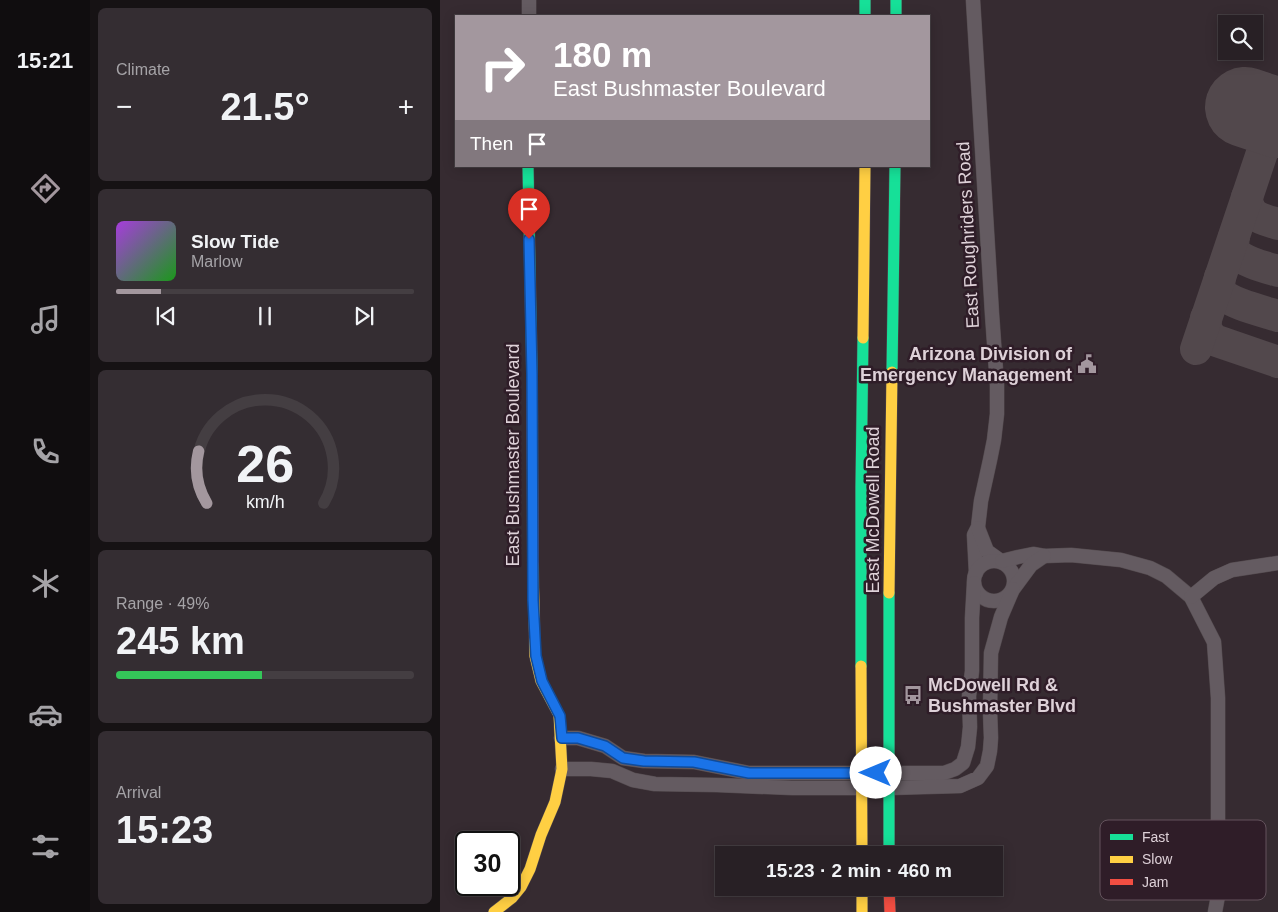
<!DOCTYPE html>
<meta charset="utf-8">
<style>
body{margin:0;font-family:Helvetica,sans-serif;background:#342d32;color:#f1f3f6;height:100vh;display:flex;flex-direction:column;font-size:19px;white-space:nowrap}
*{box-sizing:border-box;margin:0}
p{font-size:16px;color:#a5a3a7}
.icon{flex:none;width:28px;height:28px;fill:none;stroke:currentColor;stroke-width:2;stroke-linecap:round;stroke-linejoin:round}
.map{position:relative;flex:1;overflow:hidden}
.panel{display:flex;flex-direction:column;gap:8px;padding:8px;background:#161214;width:350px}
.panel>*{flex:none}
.guide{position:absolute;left:15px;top:15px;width:475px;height:152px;border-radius:0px;box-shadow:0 2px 12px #0003,0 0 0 1px #443e42;background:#a3979e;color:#fff;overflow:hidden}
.controls{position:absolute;left:778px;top:15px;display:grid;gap:10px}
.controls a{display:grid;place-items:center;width:45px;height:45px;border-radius:0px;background:#282025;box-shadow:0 2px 12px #0003,0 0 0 1px #443e42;font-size:25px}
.speed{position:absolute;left:15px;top:831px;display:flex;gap:10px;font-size:25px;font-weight:700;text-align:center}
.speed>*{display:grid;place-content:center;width:65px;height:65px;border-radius:50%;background:#282025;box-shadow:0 2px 12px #0003,0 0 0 1px #443e42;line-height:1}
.speed .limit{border:2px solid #111;border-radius:8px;background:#fff;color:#111}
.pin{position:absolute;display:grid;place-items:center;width:42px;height:42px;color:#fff;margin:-51px -21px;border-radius:50% 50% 50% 0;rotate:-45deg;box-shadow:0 0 5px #0007}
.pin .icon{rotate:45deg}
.me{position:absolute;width:55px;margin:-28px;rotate:270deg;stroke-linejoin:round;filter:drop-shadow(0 0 4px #0008)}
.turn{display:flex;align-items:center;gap:18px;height:105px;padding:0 15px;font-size:22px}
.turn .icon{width:65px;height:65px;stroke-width:2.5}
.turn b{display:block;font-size:35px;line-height:42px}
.then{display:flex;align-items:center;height:48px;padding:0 15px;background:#0003;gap:10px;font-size:19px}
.big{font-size:38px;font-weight:600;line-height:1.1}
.panel .tile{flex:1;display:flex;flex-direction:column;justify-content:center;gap:8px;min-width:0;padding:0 18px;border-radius:8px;background:#342d32}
.panel .dial{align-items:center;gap:0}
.dial svg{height:130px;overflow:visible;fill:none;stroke:#443e42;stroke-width:7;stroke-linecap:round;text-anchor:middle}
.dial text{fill:#f1f3f6;stroke:none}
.song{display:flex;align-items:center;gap:15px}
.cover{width:60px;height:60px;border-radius:8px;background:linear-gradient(135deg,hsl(280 70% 55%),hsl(120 70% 35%))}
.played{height:5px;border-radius:2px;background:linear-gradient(90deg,#a3979e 15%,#443e42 15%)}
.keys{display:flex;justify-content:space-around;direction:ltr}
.heat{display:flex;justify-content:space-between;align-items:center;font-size:28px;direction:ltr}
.charge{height:8px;border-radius:4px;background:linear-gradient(90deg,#34c759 49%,#443e42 0)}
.trip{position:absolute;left:275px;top:846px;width:288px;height:50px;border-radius:0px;background:#282025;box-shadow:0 2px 12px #0003,0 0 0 1px #443e42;font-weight:600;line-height:50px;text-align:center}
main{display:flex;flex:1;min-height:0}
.menu{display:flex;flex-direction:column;width:90px;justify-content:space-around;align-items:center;background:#100d0f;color:#a5a3a7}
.menu .icon{width:35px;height:35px}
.menu .current{color:#a3979e}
.menu b{font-size:22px;color:#f1f3f6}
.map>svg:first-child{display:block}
</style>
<main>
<nav class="menu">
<b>15:21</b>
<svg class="icon current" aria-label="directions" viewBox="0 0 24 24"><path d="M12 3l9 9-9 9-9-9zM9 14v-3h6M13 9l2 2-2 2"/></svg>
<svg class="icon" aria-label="music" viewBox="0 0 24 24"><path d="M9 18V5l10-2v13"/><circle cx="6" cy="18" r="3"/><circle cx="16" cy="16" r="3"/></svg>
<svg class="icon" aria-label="phone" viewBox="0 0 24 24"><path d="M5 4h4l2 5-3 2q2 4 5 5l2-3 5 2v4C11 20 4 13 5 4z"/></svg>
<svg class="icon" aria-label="climate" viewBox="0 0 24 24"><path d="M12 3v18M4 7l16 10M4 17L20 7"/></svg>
<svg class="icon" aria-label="car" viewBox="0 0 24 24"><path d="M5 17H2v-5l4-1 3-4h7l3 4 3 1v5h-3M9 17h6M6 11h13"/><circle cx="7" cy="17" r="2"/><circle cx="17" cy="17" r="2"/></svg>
<svg class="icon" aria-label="filters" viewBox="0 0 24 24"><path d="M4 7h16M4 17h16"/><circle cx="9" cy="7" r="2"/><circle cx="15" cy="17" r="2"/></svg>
</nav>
<section class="panel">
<div class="tile"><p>Climate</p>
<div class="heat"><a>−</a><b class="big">21.5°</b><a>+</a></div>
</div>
<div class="tile">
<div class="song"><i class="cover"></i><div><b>Slow Tide</b><p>Marlow</p></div></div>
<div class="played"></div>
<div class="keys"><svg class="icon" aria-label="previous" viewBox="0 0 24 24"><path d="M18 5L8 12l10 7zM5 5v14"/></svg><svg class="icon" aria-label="pause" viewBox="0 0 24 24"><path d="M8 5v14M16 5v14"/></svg><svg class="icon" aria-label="next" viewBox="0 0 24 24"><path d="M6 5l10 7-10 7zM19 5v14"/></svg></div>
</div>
<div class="tile dial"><svg viewBox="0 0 100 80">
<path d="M14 69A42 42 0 1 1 86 69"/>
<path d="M14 69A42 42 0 0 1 9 37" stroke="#a3979e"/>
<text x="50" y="56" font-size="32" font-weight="700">26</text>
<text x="50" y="72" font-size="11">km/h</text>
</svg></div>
<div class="tile"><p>Range · 49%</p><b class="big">245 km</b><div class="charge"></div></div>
<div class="tile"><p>Arrival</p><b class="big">15:23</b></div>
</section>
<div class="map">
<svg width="838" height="912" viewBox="0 0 838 912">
<rect width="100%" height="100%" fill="#362b31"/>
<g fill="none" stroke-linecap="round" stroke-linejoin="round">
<g stroke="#52484c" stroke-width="32">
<path d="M807,197c0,20 15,22 31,27"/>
<path d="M794,237c-1,5 -1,11 2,16 5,8 32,15 42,18"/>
<path d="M780,277c-1,5 -1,12 2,16 6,10 44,19 56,23"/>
<path d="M766,318c-1,10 1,15 8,22l64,22"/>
<path d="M756,349l78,-232"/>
</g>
<path stroke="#52484c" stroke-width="80" d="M805,107l33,11"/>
<g stroke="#534a4e" stroke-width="15">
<g id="street">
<path d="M533,0l19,314 5,71v29l-3,26 -4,20 -9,41 -3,26 -4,8 2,38"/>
<path d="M89,16v-16"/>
<path d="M538,528l9,23 14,10"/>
<circle cx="554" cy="581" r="20"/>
<path d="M562,561l16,-4 15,-3 11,2 27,-1 50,5 29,8 16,8 25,21 23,45 4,56v198l-3,16"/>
<path d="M574,588l17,-23 13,-9"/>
<path d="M751,597l23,-19 18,-8 46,-7"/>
<path d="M121,738h17l27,8 18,12 21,3 50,1 55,11h195l11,-4 8,-6 5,-16 2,-20 -1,-31 3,-25v-53l2,-35"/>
<path d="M122,769h29l21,2 21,9 22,4 62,1 75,3h97l71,-2 18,-8 9,-12 3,-15 1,-13 -1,-27 1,-58 10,-36 12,-28"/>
</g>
</g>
<g stroke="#534a4e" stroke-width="12">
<g id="fast">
<path d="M425,0v16"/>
<path d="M456,0v16"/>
<path d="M88,166l4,208"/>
<path d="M452,372l3,-206"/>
<path d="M421,666v-180l2,-148"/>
<path d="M449,855v-262"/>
</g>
</g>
<g stroke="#534a4e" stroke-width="12">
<g id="slow">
<path d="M423,338l2,-172"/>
<path d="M449,593l3,-221"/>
<path d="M421,666l1,189"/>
<path d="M422,888v24"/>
<path d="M54,912l18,-14 9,-11 9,-18 11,-34 14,-33 7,-33 -3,-54 -18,-34 -6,-25 -2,-92"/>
</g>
</g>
<g stroke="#534a4e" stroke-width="12">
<g id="jam">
<path d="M92,374l1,190"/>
<path d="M449,888l1,24"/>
</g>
</g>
<use href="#street" stroke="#645b61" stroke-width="14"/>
<use href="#fast" stroke="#16e098" stroke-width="11"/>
<use href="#slow" stroke="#ffcf43" stroke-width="11"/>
<use href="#jam" stroke="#f24e42" stroke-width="11"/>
</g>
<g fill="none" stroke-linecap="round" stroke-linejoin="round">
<g stroke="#114b97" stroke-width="12">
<path id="route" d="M89,239l3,135 1,226 3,56 6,25 18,35 2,22h16l27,8 18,12 21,3 50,1 55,11h127"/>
</g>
<use href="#route" stroke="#1a73e8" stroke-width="9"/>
</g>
<defs>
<g id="civic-bare" transform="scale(1.5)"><path d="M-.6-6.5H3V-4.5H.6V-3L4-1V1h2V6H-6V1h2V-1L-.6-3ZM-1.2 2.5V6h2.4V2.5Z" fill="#a3979e" stroke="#2f1d28" stroke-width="2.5" paint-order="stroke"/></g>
<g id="bus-bare" transform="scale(1.5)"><path d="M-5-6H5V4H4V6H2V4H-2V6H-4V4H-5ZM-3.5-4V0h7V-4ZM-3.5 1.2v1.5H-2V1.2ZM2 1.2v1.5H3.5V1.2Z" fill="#a3979e" stroke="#2f1d28" stroke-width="2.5" paint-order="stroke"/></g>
</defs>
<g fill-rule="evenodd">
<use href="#civic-bare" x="647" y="364"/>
<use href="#bus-bare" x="473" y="695"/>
</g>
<g text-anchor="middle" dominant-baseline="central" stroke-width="5" stroke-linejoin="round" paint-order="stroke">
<g font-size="18" fill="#ded1d8" stroke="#2f1d28">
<text transform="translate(528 235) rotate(-93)">East Roughriders Road</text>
<text transform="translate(73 455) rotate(-90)">East Bushmaster Boulevard</text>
<text transform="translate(433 510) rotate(-90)">East McDowell Road</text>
</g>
<g font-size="18" font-weight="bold" fill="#ded1d8" stroke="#2f1d28" text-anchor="end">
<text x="632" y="354">Arizona Division of<tspan x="632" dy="21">Emergency Management</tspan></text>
<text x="488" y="685" text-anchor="start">McDowell Rd &amp;<tspan x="488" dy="21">Bushmaster Blvd</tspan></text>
</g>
</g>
<rect x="660" y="820" width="166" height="80" rx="8" fill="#2f1d28" stroke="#64535d" stroke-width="1"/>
<rect x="670" y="834" width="23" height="6" fill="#16e098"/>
<rect x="670" y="856" width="23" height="7" fill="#ffcf43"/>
<rect x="670" y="879" width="23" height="6" fill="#f24e42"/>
<g font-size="14" fill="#ded1d8">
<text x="702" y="842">Fast</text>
<text x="702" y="864">Slow</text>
<text x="702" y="887">Jam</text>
</g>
</svg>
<div class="controls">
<a><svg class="icon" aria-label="search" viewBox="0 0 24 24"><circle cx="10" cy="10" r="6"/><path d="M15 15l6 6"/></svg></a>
</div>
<div class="speed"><div class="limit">30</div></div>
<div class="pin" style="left:89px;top:239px;background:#d93025"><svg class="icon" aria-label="arrive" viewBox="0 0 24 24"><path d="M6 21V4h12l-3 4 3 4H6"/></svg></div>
<svg class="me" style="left:436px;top:773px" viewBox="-20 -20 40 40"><circle r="19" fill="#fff"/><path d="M0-13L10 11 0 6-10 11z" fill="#1a73e8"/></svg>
<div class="trip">15:23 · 2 min · 460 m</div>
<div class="guide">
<div class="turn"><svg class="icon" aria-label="right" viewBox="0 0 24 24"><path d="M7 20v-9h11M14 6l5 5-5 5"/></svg><div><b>180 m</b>East Bushmaster Boulevard</div></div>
<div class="then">Then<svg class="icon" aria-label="arrive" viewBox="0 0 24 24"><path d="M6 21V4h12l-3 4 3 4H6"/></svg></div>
</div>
</div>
</main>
